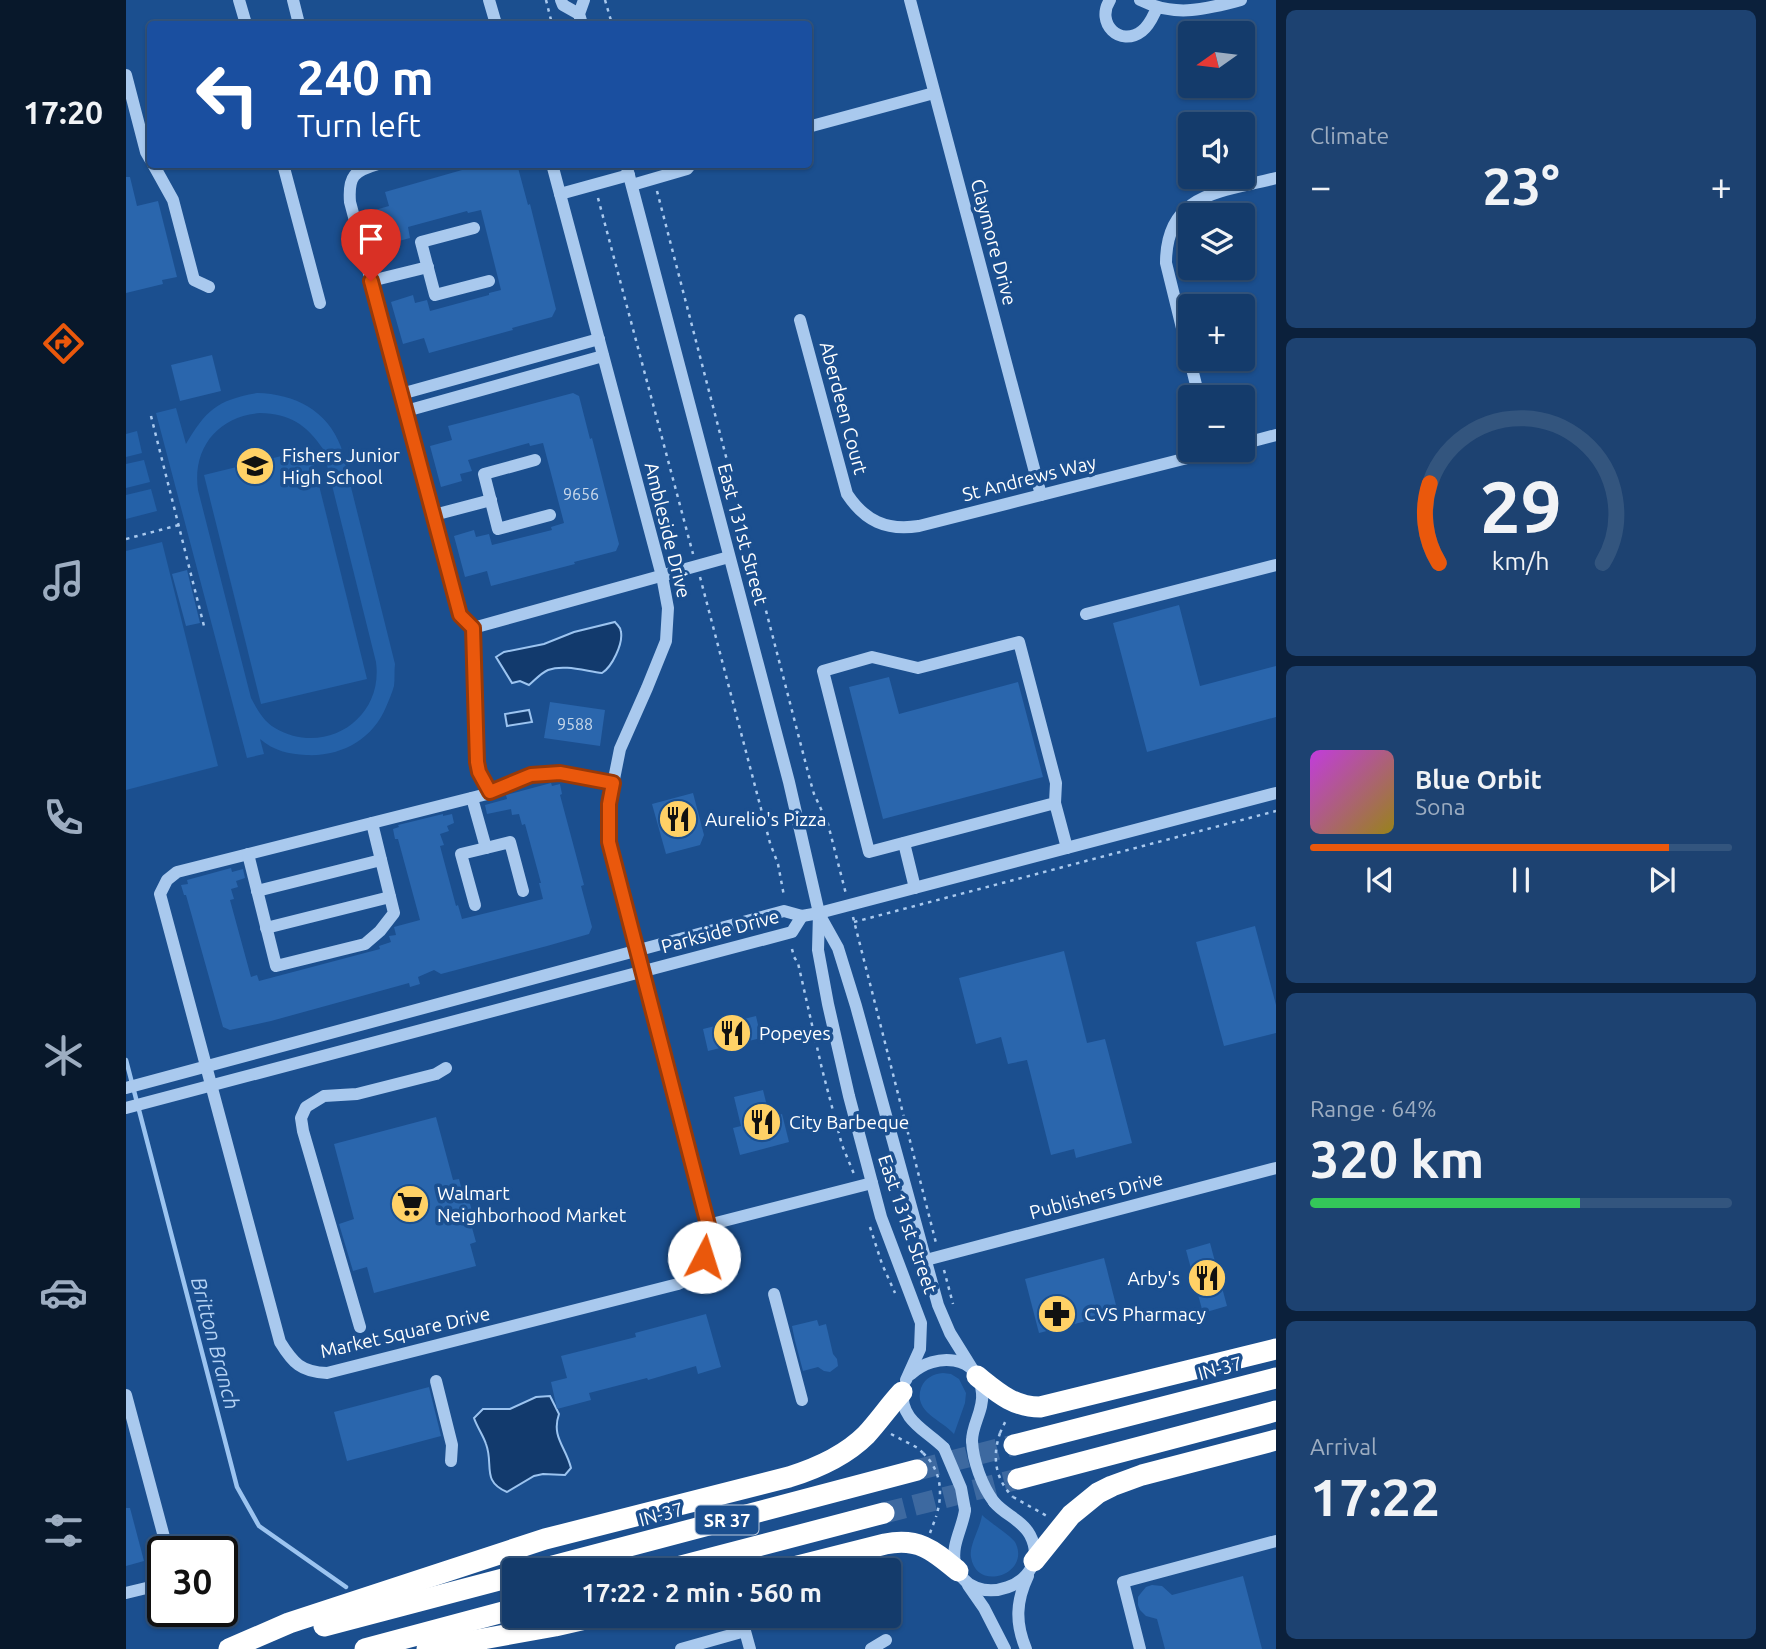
<!DOCTYPE html>
<meta charset="utf-8">
<style>
body{margin:0;font-family:Ubuntu,sans-serif;background:#1d4271;color:#f1f3f6;height:100vh;display:flex;flex-direction:column;font-size:26px;white-space:nowrap}
*{box-sizing:border-box;margin:0}
p{font-size:23px;color:#9dadc1}
.icon{flex:none;width:38px;height:38px;fill:none;stroke:currentColor;stroke-width:2;stroke-linecap:round;stroke-linejoin:round}
.map{position:relative;flex:1;overflow:hidden}
.drawer{display:flex;flex-direction:column;gap:10px;padding:10px;background:#0b203b;width:490px}
.drawer>*{flex:none}
.guide{position:absolute;left:21px;top:21px;width:665px;height:147px;border-radius:7px;box-shadow:0 2px 5px #0004,0 0 0 2px #33557e;background:#1a4fa0;color:#fff;overflow:hidden}
.needle{width:46px;rotate:256deg}
.fabs{position:absolute;left:1052px;top:21px;display:grid;gap:14px}
.fabs a{display:grid;place-items:center;width:77px;height:77px;border-radius:7px;background:#143b6b;box-shadow:0 2px 5px #0004,0 0 0 2px #33557e;font-size:35px}
.speed{position:absolute;left:21px;top:1536px;display:flex;gap:14px;font-size:35px;font-weight:700;text-align:center}
.speed>*{display:grid;place-content:center;width:91px;height:91px;border-radius:50%;background:#143b6b;box-shadow:0 2px 5px #0004,0 0 0 2px #33557e;line-height:1}
.speed .limit{border:4px solid #111;border-radius:10px;background:#fff;color:#111}
.pin{position:absolute;display:grid;place-items:center;width:60px;height:60px;color:#fff;margin:-72px -30px;border-radius:50% 50% 50% 0;rotate:-45deg;box-shadow:0 0 7px #0007}
.pin .icon{rotate:45deg}
.me{position:absolute;width:77px;margin:-38px;rotate:5deg;stroke-linejoin:round;filter:drop-shadow(0 0 5px #0008)}
.turn{display:flex;align-items:center;gap:24px;height:147px;padding:0 35px;font-size:32px}
.turn .icon{width:91px;height:91px;stroke-width:2.5}
.turn b{display:block;font-size:49px;line-height:60px}
.big{font-size:52px;font-weight:700;line-height:1.1}
.drawer .widget{flex:1;display:flex;flex-direction:column;justify-content:center;gap:10px;min-width:0;padding:0 24px;border-radius:10px;background:#1d4271}
.drawer .dial{align-items:center;gap:0}
.dial svg{height:182px;overflow:visible;fill:none;stroke:#33557e;stroke-width:7;stroke-linecap:round;text-anchor:middle}
.dial text{fill:#f1f3f6;stroke:none}
.song{display:flex;align-items:center;gap:21px}
.cover{width:84px;height:84px;border-radius:10px;background:linear-gradient(135deg,hsl(290 70% 55%),hsl(50 70% 35%))}
.played{height:7px;border-radius:4px;background:linear-gradient(90deg,#ea580c 85%,#33557e 85%)}
.keys{display:flex;justify-content:space-around;direction:ltr}
.heat{display:flex;justify-content:space-between;align-items:center;font-size:38px;direction:ltr}
.charge{height:10px;border-radius:5px;background:linear-gradient(90deg,#34c759 64%,#33557e 0)}
.trip{position:absolute;left:376px;top:1558px;width:399px;height:70px;border-radius:7px;background:#143b6b;box-shadow:0 2px 5px #0004,0 0 0 2px #33557e;font-weight:700;line-height:70px;text-align:center}
main{display:flex;flex:1;min-height:0}
.menu{display:flex;flex-direction:column;width:126px;justify-content:space-around;align-items:center;background:#08182b;color:#9dadc1}
.menu .icon{width:49px;height:49px}
.menu .current{color:#ea580c}
.menu b{font-size:32px;color:#f1f3f6}
.map>svg:first-child{display:block}
</style>
<main>
<nav class="menu">
<b>17:20</b>
<svg class="icon current" aria-label="directions" viewBox="0 0 24 24"><path d="M12 3l9 9-9 9-9-9zM9 14v-3h6M13 9l2 2-2 2"/></svg>
<svg class="icon" aria-label="music" viewBox="0 0 24 24"><path d="M9 18V5l10-2v13"/><circle cx="6" cy="18" r="3"/><circle cx="16" cy="16" r="3"/></svg>
<svg class="icon" aria-label="phone" viewBox="0 0 24 24"><path d="M5 4h4l2 5-3 2q2 4 5 5l2-3 5 2v4C11 20 4 13 5 4z"/></svg>
<svg class="icon" aria-label="climate" viewBox="0 0 24 24"><path d="M12 3v18M4 7l16 10M4 17L20 7"/></svg>
<svg class="icon" aria-label="car" viewBox="0 0 24 24"><path d="M5 17H2v-5l4-1 3-4h7l3 4 3 1v5h-3M9 17h6M6 11h13"/><circle cx="7" cy="17" r="2"/><circle cx="17" cy="17" r="2"/></svg>
<svg class="icon" aria-label="filters" viewBox="0 0 24 24"><path d="M4 7h16M4 17h16"/><circle cx="9" cy="7" r="2"/><circle cx="15" cy="17" r="2"/></svg>
</nav>
<div class="map">
<svg width="1150" height="1649" viewBox="0 0 1150 1649">
<rect width="100%" height="100%" fill="#1b4f8f"/>
<g fill="#2461a8" fill-rule="evenodd">
<path d="M131,393c38,1 70,17 84,54l54,217c-1,7 0,15 -1,22 -2,7 -5,14 -8,21 -13,32 -45,50 -80,48 -17,-1 -32,-4 -46,-16l4,15 -17,4 -91,-345 20,-5 10,36c20,-34 31,-44 71,-51zM134,413c30,1 46,11 63,36l53,213c8,58 -52,95 -101,66 -12,-7 -18,-19 -24,-30l-53,-208c-6,-42 20,-74 62,-77z"/>
<path d="M11,431l5,22 -16,4v-23z"/>
<path d="M184,449l57,230 -106,25 -57,-229z"/>
<path d="M18,460l6,22 -24,6v-24z"/>
<path d="M25,489l6,22 -31,8v-24z"/>
<path d="M36,542l56,224 -92,24v-239z"/>
<path d="M817,1373l8,1 8,5 7,14 -1,10 -11,31c-12,-14 -41,-22 -33,-46 4,-10 12,-14 22,-15z"/>
<path d="M856,1515c6,6 29,21 33,27 17,32 -39,51 -44,15 -2,-12 9,-28 11,-42z"/>
</g>
<g fill="#123a6d" stroke="#9cc4f0" stroke-width="2">
<path d="M489,622c3,4 6,5 6,10 2,12 -9,35 -19,41 -17,-2 -38,-9 -54,-3 -7,3 -13,10 -19,15l-9,-4 -8,2 -16,-26 8,-5 40,-8 30,-12z"/>
<path d="M403,710l3,12 -25,4 -2,-12z"/>
<path d="M424,1396l9,18c-8,23 7,33 12,54l-6,7 -22,-1 -9,2 -27,16c-26,-11 -13,-27 -21,-48 -3,-9 -9,-17 -12,-26l9,-9h27l26,-12z"/>
</g>
<g fill="none" stroke-linecap="round" stroke-linejoin="round">
<path stroke="#9cc4f0" stroke-width="4.5" d="M0,1060l111,427 22,39 87,61"/>
</g>
<g fill="#2a66ad">
<path d="M367,164h24l11,41 2,-1 26,105 -4,8 -40,11 1,2 -84,23 -5,-15 -21,6 -12,-42 22,-7 2,8 12,-3 3,11 59,-16v-2l12,-3 -20,-80 -13,3 -1,-2 -59,16 2,11 -11,3 1,7 -21,6 -11,-42 21,-6 -4,-14 84,-24v2z"/>
<path d="M0,177h4l7,29 21,-5 19,76 -15,3 1,4 -37,9z"/>
<path d="M86,355l9,36 -41,10 -9,-36z"/>
<path d="M447,393l6,3 11,43 2,-1 27,106 -3,7 -42,11 1,2 -84,22 -4,-15 -22,6 -11,-41 20,-6 2,7 13,-3 3,11 60,-15 -1,-3 13,-4 -21,-80 -13,3 -1,-3 -61,17 4,11 -12,3 2,7 -21,6 -11,-41 22,-6 -4,-14z"/>
<path d="M61,570l13,53 -14,3 -14,-52z"/>
<path d="M1053,605l21,81 76,-20v51l-129,35 -34,-129z"/>
<path d="M763,677l10,37 119,-32 25,95 -160,42 -34,-132z"/>
<path d="M424,702l55,8 -5,36 -56,-8z"/>
<path d="M425,783l1,3 8,-2 2,10 -2,1 24,90 -3,1 11,41 -3,7 -42,12 -106,28 -7,-4 -16,7 2,7 -10,3 -1,-4 -138,38 -41,9 -7,-3 -37,-132h-2l-3,-10 7,-1 -1,-4 44,-12 1,4 11,-3 2,9 -9,3 2,6 -7,2 3,10 -4,1 21,77 6,-2 2,6 121,-32 -1,-3 12,-4 -2,-6 7,-1 -2,-8 26,-7 -22,-81h-3l-2,-10 6,-2 -1,-2 45,-11v2l9,-2 2,9 -7,3 2,5 -9,3 4,11 -4,1 16,60 2,-1 4,14 81,-20 -4,-16h2l-16,-59 -3,1 -3,-11 -7,1 -1,-6 -24,5 -2,-9 22,-6 -1,-4z"/>
<path d="M567,793l11,42 -4,10 -34,9 -14,-50z"/>
<path d="M1129,926l21,79v28l-52,13 -28,-104z"/>
<path d="M938,951l23,92 18,-4 27,104 -56,15 -2,-9 -23,6 -24,-95 -19,4 -7,-27 -25,7 -17,-66z"/>
<path d="M630,1016l5,22 -53,13 -5,-22z"/>
<path d="M637,1090l7,28 12,-4 7,28 -49,13 -7,-27 8,-2 -7,-29z"/>
<path d="M310,1117l17,63 6,-1 5,19 4,-2 7,27 -4,1 5,18 -6,2 6,22 -102,27 -7,-26 -14,4 -14,-47 15,-5 -20,-75z"/>
<path d="M1084,1243l17,63 -24,7 -17,-63z"/>
<path d="M978,1258l14,55 -79,20 -14,-54z"/>
<path d="M580,1314l15,53 -23,7 -2,-8 -48,14 -1,-2 -58,15 2,7 -34,9 -6,-27 16,-4 -6,-22 75,-19 -1,-4z"/>
<path d="M691,1320l2,6 7,-2 7,30 4,5 1,7 -8,6 -6,-1 -6,-4 -15,4 -8,-30 -3,-15z"/>
<path d="M303,1387l12,49 -94,25 -13,-49z"/>
<path d="M0,1508h4l14,53 -18,5z"/>
<path d="M1117,1576l19,73h-97l-8,-30 -11,-3 -6,-6 -2,-5v-8l3,-4 5,-6 6,-2 10,1 10,9z"/>
</g>
<g fill="none" stroke-linecap="round" stroke-linejoin="round">
<g stroke="#3d69a0" stroke-width="21" stroke-dasharray="21 10" stroke-linecap="butt">
<path d="M791,1470l97,-25"/>
<path d="M758,1513l134,-34"/>
</g>
<g stroke="#a9c9ee" stroke-width="2.5" stroke-dasharray="3.5 5" stroke-linecap="butt">
<path d="M420,0l6,24"/>
<path d="M479,0l7,24"/>
<path d="M531,191l153,589 4,14 14,30 18,70"/>
<path d="M472,198l95,356"/>
<path d="M25,416l53,210"/>
<path d="M0,539l53,-14"/>
<path d="M574,577l70,266 8,21 6,32"/>
<path d="M727,917l83,326"/>
<path d="M728,922l422,-111"/>
<path d="M666,949l2,8 4,6 24,106 20,76 12,29"/>
<path d="M744,1227l12,37 13,29"/>
<path d="M818,1270l9,34"/>
<path d="M874,1433l7,-15"/>
<path d="M765,1434l27,14 5,5"/>
<path d="M887,1497l34,19"/>
<path d="M804,1533l6,-16"/>
</g>
<g stroke="#a9c9ee" stroke-width="12">
<path d="M113,0l7,24"/>
<path d="M167,0l6,24"/>
<path d="M363,0l7,24"/>
<path d="M435,0l2,5 16,9"/>
<path d="M784,0l131,495"/>
<path d="M984,0c-15,23 10,48 32,31 8,-6 11,-15 15,-23"/>
<path d="M1014,0c36,18 65,9 101,0"/>
<path d="M456,24l-3,-10 5,-14"/>
<path d="M0,75l20,77 4,7"/>
<path d="M682,127l126,-34"/>
<path d="M27,164l20,36 21,80 15,7"/>
<path d="M157,164l37,139"/>
<path d="M252,164c-24,7 -30,12 -28,38l110,413 13,13"/>
<path d="M426,164l110,412 6,32 -2,33 -19,47 -27,61 -11,55v38l99,383c1,16 -2,38 -14,50 -4,4 -11,7 -16,9l-351,89c-26,-1 -34,-10 -47,-31l-120,-448 7,-14 10,-8 310,-78 44,-20 29,-1 53,10"/>
<path d="M500,164l163,618 30,131 -1,37 10,54 21,92 32,121 40,106 -1,26 -14,31"/>
<path d="M506,185l55,-16 4,-5"/>
<path d="M434,194l69,-19"/>
<path d="M348,228l-53,14 14,53 54,-14"/>
<path d="M245,281l57,-14"/>
<path d="M674,320l47,174c18,27 39,37 72,32l300,-76"/>
<path d="M275,394l198,-55"/>
<path d="M1073,397l-33,-134c0,-71 56,-71 110,-85"/>
<path d="M280,411l197,-55"/>
<path d="M1116,444l34,-9"/>
<path d="M409,460l-51,14 14,55 52,-14"/>
<path d="M308,515l57,-15"/>
<path d="M960,614l190,-49"/>
<path d="M364,792l-11,-20 -2,-10 -4,-134 256,-71"/>
<path d="M346,798l14,50 -25,6 14,51"/>
<path d="M929,803l-186,49 -46,-181 49,-14 46,11 101,-26 37,141 -1,20 12,45"/>
<path d="M778,843l11,45"/>
<path d="M360,848l24,-6 13,49"/>
<path d="M122,854l28,112 89,-22 15,-13 14,-18 -22,-90"/>
<path d="M131,891l124,-31"/>
<path d="M693,914l19,34 18,58 82,299 12,28 23,37"/>
<path d="M140,928l124,-31"/>
<path d="M0,1088l658,-177 18,5 17,-3 457,-120"/>
<path d="M0,1108l666,-176 10,-16"/>
<path d="M582,1225l164,-42"/>
<path d="M800,1260l350,-92"/>
<path d="M648,1294l28,106"/>
<path d="M234,1327l-57,-196 -2,-13 5,-11 18,-11 33,-2 79,-20 10,-6"/>
<path d="M785,1374c24,-22 68,-20 71,19 2,17 -10,31 -10,48"/>
<path d="M310,1381l16,64 -1,16"/>
<path d="M777,1390c-4,30 23,40 41,58"/>
<path d="M0,1395l42,157"/>
<path d="M839,1510c-2,17 -14,35 -10,53 14,52 101,22 75,-28 -8,-15 -25,-20 -36,-33"/>
<path d="M842,1585l16,23 21,41"/>
<path d="M0,1593l37,-9"/>
<path d="M555,1649l64,-18 5,18"/>
<path d="M745,1649l15,-9"/>
<path d="M900,1649c-11,-26 -10,-48 2,-73"/>
<path d="M1014,1649l-17,-67 153,-41"/>
</g>
<g stroke="#fff" stroke-width="21">
<path d="M851,1376c20,16 36,31 63,31l236,-58"/>
<path d="M888,1445l262,-67"/>
<path d="M892,1479l258,-68"/>
<path d="M908,1561l37,-46 27,-22 14,-7 30,-11 134,-35"/>
<path d="M412,1570l379,-100"/>
<path d="M540,1570l218,-57"/>
<path d="M656,1570l103,-26c34,-7 49,7 73,27"/>
<path d="M198,1626l190,-50"/>
<path d="M103,1649l60,-26 256,-84 244,-62c29,-9 56,-21 77,-42 13,-14 23,-29 36,-43"/>
<path d="M239,1649l149,-40"/>
<path d="M301,1649l128,-23 48,-11"/>
</g>
<g stroke="#a9c9ee" stroke-width="2.5" stroke-dasharray="3.5 5" stroke-linecap="butt">
<path d="M874,1433c-8,24 -5,46 13,64"/>
<path d="M797,1453c19,18 20,41 13,64"/>
</g>
<g stroke="#a9c9ee" stroke-width="12">
<path d="M846,1441c1,20 10,45 22,61"/>
<path d="M818,1448l17,40 4,22"/>
</g>
</g>
<g fill="none" stroke-linecap="round" stroke-linejoin="round">
<g stroke="#983908" stroke-width="18">
<path id="route" d="M245,281l89,334 13,13 4,134 2,10 11,20 41,-17 29,-2 53,10 -4,21v38l99,383 1,14 -5,18"/>
</g>
<use href="#route" stroke="#ea580c" stroke-width="12"/>
</g>
<defs>
<g id="school-disc" transform="scale(2.0125)"><circle r="9.5" fill="#ffd166" stroke="#1b4f8f"/><path d="M0-5L7-2L0 1L-7-2ZM-4 1L0 2.5L4 1V4Q0 6-4 4Z" fill="#111"/></g>
<g id="restaurant-disc" transform="scale(2.0125)"><circle r="9.5" fill="#ffd166" stroke="#1b4f8f"/><path d="M-5-6h1v4h1v-4h1v4h1v-4h1v5L-1.5 .5V6h-2V.5L-5-1ZM5-6V6H3V1.5H1.5Q1.5-4 5-6Z" fill="#111"/></g>
<g id="supermarket-disc" transform="scale(2.0125)"><circle r="9.5" fill="#ffd166" stroke="#1b4f8f"/><path d="M-6-5.5h2.5l.6 2H6L4.5 2H-2.5L-4.4-4H-6ZM-1.5 3.2a1.3 1.3 0 1 0 .1 0ZM3 3.2a1.3 1.3 0 1 0 .1 0Z" fill="#111"/></g>
<g id="pharmacy-disc" transform="scale(2.0125)"><circle r="9.5" fill="#ffd166" stroke="#1b4f8f"/><path d="M-2-6h4v4h4v4h-4v4h-4v-4h-4v-4h4Z" fill="#111"/></g>
</defs>
<g fill-rule="evenodd">
<use href="#school-disc" x="129" y="466"/>
<use href="#restaurant-disc" x="552" y="819"/>
<use href="#restaurant-disc" x="606" y="1033"/>
<use href="#restaurant-disc" x="636" y="1122"/>
<use href="#supermarket-disc" x="284" y="1204"/>
<use href="#restaurant-disc" x="1081" y="1278"/>
<use href="#pharmacy-disc" x="931" y="1314"/>
</g>
<g text-anchor="middle" dominant-baseline="central" stroke-width="7" stroke-linejoin="round" paint-order="stroke">
<g font-size="16" fill="#cad9ea">
<text x="455" y="494">9656</text>
<text x="449" y="724">9588</text>
</g>
<rect fill="#1b4f8f" stroke="#bbcadd" stroke-width="2" x="569.5" y="1505.5" width="63" height="29" rx="5"/>
<g font-size="18" font-weight="bold" fill="#fff">
<text x="601" y="1520">SR 37</text>
</g>
<g font-size="19" fill="#fff" stroke="#1b4f8f">
<text transform="translate(868 242) rotate(75)">Claymore Drive</text>
<text transform="translate(718 408) rotate(75)">Aberdeen Court</text>
<text transform="translate(903 478) rotate(-14)">St Andrews Way</text>
<text transform="translate(542 530) rotate(76)">Ambleside Drive</text>
<text transform="translate(617 534) rotate(75)">East 131st Street</text>
<text transform="translate(594 931) rotate(-15)">Parkside Drive</text>
<text transform="translate(970 1195) rotate(-15)">Publishers Drive</text>
<text transform="translate(782 1224) rotate(71)">East 131st Street</text>
<text transform="translate(279 1332) rotate(-13)">Market Square Drive</text>
<text transform="translate(1094 1368) rotate(-15)">IN-37</text>
<text transform="translate(535 1514) rotate(-15)">IN-37</text>
</g>
<g font-size="19" fill="#fff" stroke="#1b4f8f" text-anchor="start">
<text x="156" y="455">Fishers Junior<tspan x="156" dy="22">High School</tspan></text>
<text x="579" y="819">Aurelio's Pizza</text>
<text x="633" y="1033">Popeyes</text>
<text x="663" y="1122">City Barbeque</text>
<text x="311" y="1193">Walmart<tspan x="311" dy="22">Neighborhood Market</tspan></text>
<text x="1054" y="1278" text-anchor="end">Arby's</text>
<text x="958" y="1314">CVS Pharmacy</text>
</g>
<g font-size="21" font-style="italic" fill="#b5d3f5" stroke="#1b4f8f">
<text transform="translate(90 1343) rotate(75)">Britton Branch</text>
</g>
</g>
</svg>
<div class="fabs">
<a><svg class="needle" viewBox="-14 -14 28 28"><path d="M0-13l5 13h-10z" fill="#e53935"/><path d="M0 13l5-13h-10z" fill="#9dadc1"/></svg></a>
<a><svg class="icon" aria-label="sound" viewBox="0 0 24 24"><path d="M4 9h4l5-4v14l-5-4H4zM17 9q2 3 0 6"/></svg></a>
<a><svg class="icon" aria-label="layers" viewBox="0 0 24 24"><path d="M12 4l9 5-9 5-9-5zM3 14l9 5 9-5"/></svg></a>
<a>+</a>
<a>−</a>
</div>
<div class="speed"><div class="limit">30</div></div>
<div class="pin" style="left:245px;top:281px;background:#d93025"><svg class="icon" aria-label="arrive" viewBox="0 0 24 24"><path d="M6 21V4h12l-3 4 3 4H6"/></svg></div>
<svg class="me" style="left:578px;top:1257px" viewBox="-20 -20 40 40"><circle r="19" fill="#fff"/><path d="M0-13L10 11 0 6-10 11z" fill="#ea580c"/></svg>
<div class="trip">17:22 · 2 min · 560 m</div>
<div class="guide">
<div class="turn"><svg class="icon" aria-label="left" viewBox="0 0 24 24"><path d="M17 20v-9H6M10 6l-5 5 5 5"/></svg><div><b>240 m</b>Turn left</div></div>
</div>
</div>
<section class="drawer">
<div class="widget"><p>Climate</p>
<div class="heat"><a>−</a><b class="big">23°</b><a>+</a></div>
</div>
<div class="widget dial"><svg viewBox="0 0 100 80">
<path d="M14 69A42 42 0 1 1 86 69"/>
<path d="M14 69A42 42 0 0 1 10 34" stroke="#ea580c"/>
<text x="50" y="56" font-size="32" font-weight="700">29</text>
<text x="50" y="72" font-size="11">km/h</text>
</svg></div>
<div class="widget">
<div class="song"><i class="cover"></i><div><b>Blue Orbit</b><p>Sona</p></div></div>
<div class="played"></div>
<div class="keys"><svg class="icon" aria-label="previous" viewBox="0 0 24 24"><path d="M18 5L8 12l10 7zM5 5v14"/></svg><svg class="icon" aria-label="pause" viewBox="0 0 24 24"><path d="M8 5v14M16 5v14"/></svg><svg class="icon" aria-label="next" viewBox="0 0 24 24"><path d="M6 5l10 7-10 7zM19 5v14"/></svg></div>
</div>
<div class="widget"><p>Range · 64%</p><b class="big">320 km</b><div class="charge"></div></div>
<div class="widget"><p>Arrival</p><b class="big">17:22</b></div>
</section>
</main>
